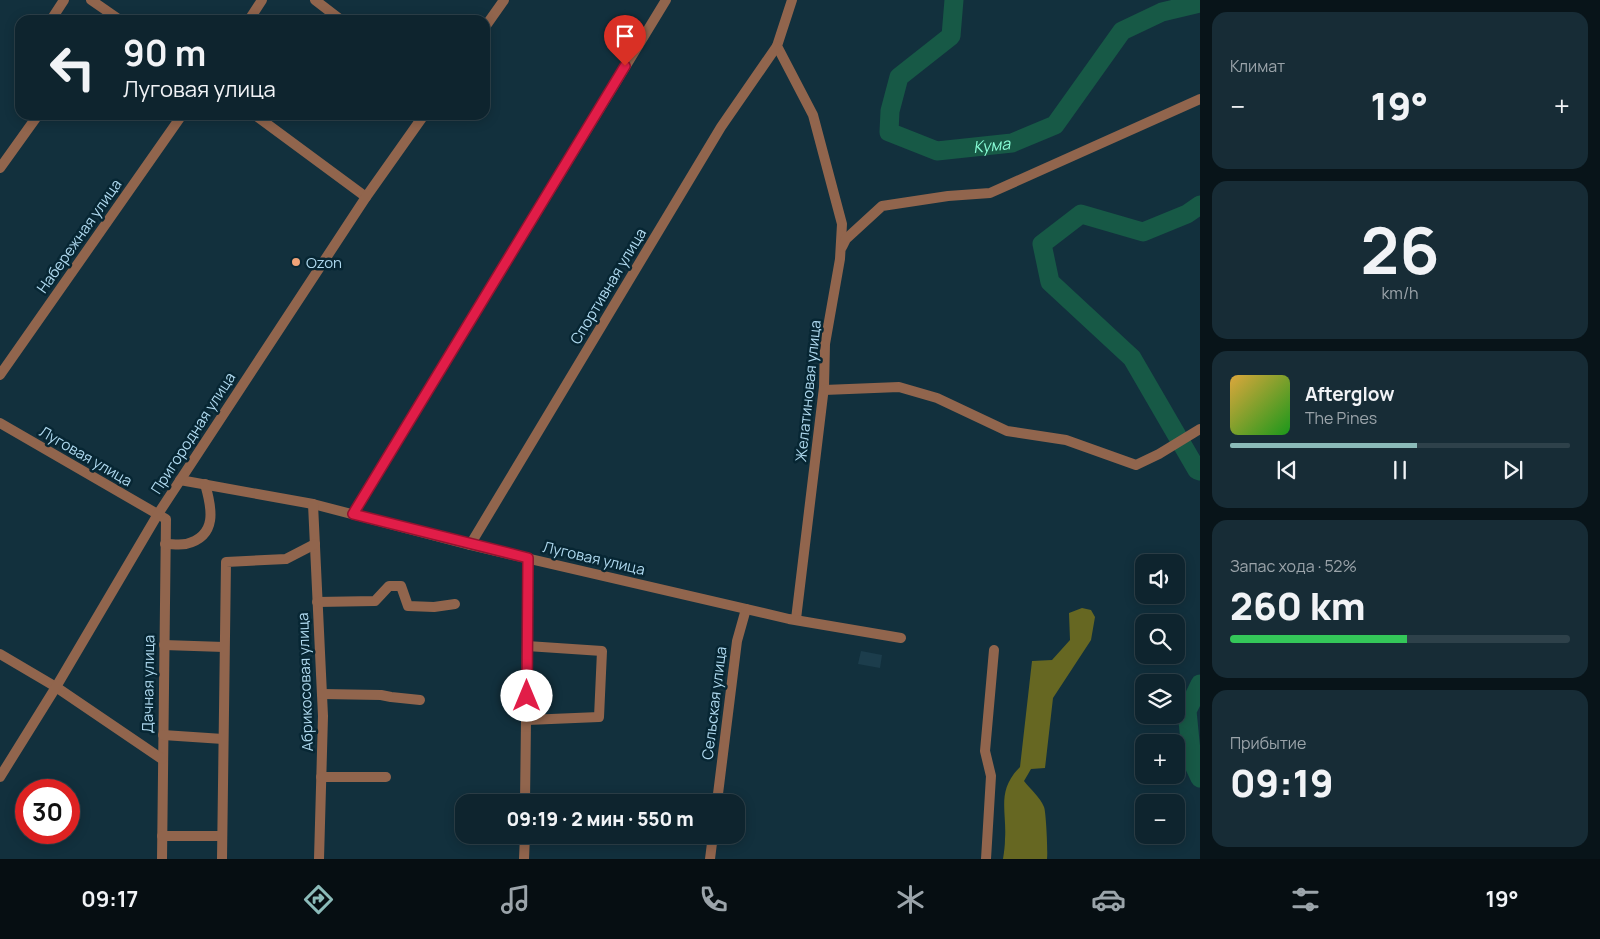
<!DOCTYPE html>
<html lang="ru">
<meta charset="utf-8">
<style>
body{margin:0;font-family:Manrope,sans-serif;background:#172c36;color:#f1f3f6;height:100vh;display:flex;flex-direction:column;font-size:19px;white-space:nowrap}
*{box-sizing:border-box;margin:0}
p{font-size:16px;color:#9ba4aa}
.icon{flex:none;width:28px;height:28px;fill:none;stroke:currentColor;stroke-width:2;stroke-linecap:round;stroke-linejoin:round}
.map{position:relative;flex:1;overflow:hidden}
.side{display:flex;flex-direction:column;gap:12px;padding:12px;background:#081419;width:400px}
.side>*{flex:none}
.banner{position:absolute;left:15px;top:15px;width:475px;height:105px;border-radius:15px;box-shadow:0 2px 12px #0003,0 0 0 1px #2e414a;background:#0e242e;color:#f1f3f6;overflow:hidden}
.fabs{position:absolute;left:1135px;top:554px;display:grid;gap:10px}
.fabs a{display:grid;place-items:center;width:50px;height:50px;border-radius:10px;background:#0e242e;box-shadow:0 2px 12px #0003,0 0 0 1px #2e414a;font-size:25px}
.speed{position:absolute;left:15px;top:779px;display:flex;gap:10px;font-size:25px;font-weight:700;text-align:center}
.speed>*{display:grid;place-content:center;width:65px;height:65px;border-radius:50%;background:#0e242e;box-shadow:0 2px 12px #0003,0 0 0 1px #2e414a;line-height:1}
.speed .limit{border:8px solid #d22;background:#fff;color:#111}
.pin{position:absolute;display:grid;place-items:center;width:42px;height:42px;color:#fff;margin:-51px -21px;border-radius:50% 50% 50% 0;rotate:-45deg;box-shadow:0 0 5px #0007}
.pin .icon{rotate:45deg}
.me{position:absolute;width:55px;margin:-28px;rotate:0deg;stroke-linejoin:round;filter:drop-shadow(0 0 4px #0008)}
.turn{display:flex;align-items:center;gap:18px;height:105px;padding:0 25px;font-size:22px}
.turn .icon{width:65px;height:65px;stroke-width:2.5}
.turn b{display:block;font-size:35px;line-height:42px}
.big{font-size:38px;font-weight:800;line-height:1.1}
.side .widget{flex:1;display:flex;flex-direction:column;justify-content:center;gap:8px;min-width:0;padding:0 18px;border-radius:15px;background:#172c36}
.side .dial{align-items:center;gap:0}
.dial b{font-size:65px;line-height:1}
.song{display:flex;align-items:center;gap:15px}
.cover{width:60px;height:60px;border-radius:8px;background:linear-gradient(135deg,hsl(40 70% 55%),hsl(120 70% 35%))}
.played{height:5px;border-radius:2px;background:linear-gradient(90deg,#8bbbb9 55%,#2e414a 55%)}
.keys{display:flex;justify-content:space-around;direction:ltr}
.heat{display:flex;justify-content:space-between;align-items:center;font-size:28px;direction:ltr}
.charge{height:8px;border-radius:4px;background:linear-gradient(90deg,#34c759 52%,#2e414a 0)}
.trip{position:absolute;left:455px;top:794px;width:290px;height:50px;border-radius:15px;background:#0e242e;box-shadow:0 2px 12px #0003,0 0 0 1px #2e414a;font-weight:800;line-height:50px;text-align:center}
.dock{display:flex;height:80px;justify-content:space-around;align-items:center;background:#060e12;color:#9ba4aa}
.dock .icon{width:35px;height:35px}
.dock .current{color:#8bbbb9}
.dock b{font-size:22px;color:#f1f3f6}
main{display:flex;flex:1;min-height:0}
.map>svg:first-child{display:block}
</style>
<main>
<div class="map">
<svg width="1200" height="859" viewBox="0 0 1200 859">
<rect width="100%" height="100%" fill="#12303d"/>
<path fill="#1c3d4c" d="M861,651l21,4 -2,13 -22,-4z"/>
<path fill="#666722" d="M1082,608l9,2 4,7 -4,23 -38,58 -8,70 -14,1 -7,12c6,8 16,16 20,26 2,4 4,46 3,52h-44c1,-7 2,-13 2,-20 2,-28 -9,-48 15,-72l12,-106 20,-1 18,-20 -1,-27z"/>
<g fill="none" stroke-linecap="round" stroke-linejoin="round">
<g stroke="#175946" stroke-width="19">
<path id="s1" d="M954,0l-3,36 -52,41 -9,34 -1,21 48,19 75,-8 43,-18 67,-94 40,-19 38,-9"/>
<path d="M1200,205l-13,9 -44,18 -62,-18 -39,30 8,38 82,76 65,112 3,1"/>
<path d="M1200,684l-13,27 5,50 8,17"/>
</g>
<g stroke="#91654d" stroke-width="10">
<path d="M91,0l29,20"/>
<path d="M315,0l26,20"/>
<path d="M792,0l-15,46 36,69 29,109 -2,35 -15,85 -1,43 -28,232"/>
<path d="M51,20l13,-20"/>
<path d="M249,20l13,-20"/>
<path d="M485,27l19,-27"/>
<path d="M255,115l111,82"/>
<path d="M0,168l38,-53"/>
<path d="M842,247l4,-8 36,-33 66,-10 42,-3 210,-94"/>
<path d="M0,375l182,-260"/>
<path d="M824,390l75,-3 38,11 70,33 59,9 70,25 23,-11 41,-25"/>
<path d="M0,423l166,96 -4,340"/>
<path d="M180,480l133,24 157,41 319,74 112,19"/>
<path d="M313,504l10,212 -4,143"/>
<path d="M353,514l313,-514"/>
<path d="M165,544c7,0 14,1 21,0 32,-8 26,-36 19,-60"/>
<path d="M470,545l251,-418 56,-81"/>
<path d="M317,602l58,-1 14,-15h12l7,20 26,1 21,-3"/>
<path d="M164,645l60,2"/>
<path d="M0,654l56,33 106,72"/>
<path d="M322,694l59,1 10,2 29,3"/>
<path d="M527,720l72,-3 3,-66 -75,-5"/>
<path d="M163,735l60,4"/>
<path d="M0,777l56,-90 102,-173 208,-317 58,-82"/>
<path d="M321,777h65"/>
<path d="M525,802l3,-244"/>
<path d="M717,802l20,-161 9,-32"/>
<path d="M162,836h60"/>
<path d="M222,859l4,-297 60,-3 29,-15"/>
<path d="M524,859l1,-24"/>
<path d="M710,859l3,-24"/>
<path d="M986,859l5,-83 -6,-25 9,-101"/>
</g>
</g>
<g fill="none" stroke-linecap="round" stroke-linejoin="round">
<g stroke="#92132f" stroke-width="12">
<path id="route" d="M527,696l1,-138 -175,-44 272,-448"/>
</g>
<use href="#route" stroke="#e11d48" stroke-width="9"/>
</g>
<circle fill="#efa378" stroke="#072633" stroke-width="2" cx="296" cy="262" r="5"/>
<g text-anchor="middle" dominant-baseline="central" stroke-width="5" stroke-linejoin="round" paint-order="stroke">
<g font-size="15" fill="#afd9ef" stroke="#072633">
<text transform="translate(79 236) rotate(-55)">Набережная улица</text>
<text transform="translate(608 286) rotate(-59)">Спортивная улица</text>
<text transform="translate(808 391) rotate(-84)">Желатиновая улица</text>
<text transform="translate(193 433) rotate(-57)">Пригородная улица</text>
<text transform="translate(86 456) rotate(30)">Луговая улица</text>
<text transform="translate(594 558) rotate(13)">Луговая улица</text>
<text transform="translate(305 682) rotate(-92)">Абрикосовая улица</text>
<text transform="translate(148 684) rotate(-89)">Дачная улица</text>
<text transform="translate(714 703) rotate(-83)">Сельская улица</text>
</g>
<g font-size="15" fill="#afd9ef" stroke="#072633" text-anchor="start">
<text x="306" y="262">Ozon</text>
</g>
<g font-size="16" font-style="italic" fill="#87fbd5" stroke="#072633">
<text stroke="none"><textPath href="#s1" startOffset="265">Кума</textPath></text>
</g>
</g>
</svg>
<div class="fabs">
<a><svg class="icon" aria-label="sound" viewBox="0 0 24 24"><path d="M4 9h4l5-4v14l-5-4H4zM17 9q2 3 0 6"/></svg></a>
<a><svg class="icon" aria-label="search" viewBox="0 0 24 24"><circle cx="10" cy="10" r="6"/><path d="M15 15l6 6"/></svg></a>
<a><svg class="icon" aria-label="layers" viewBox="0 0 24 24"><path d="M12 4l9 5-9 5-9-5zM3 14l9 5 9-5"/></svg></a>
<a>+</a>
<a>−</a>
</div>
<div class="speed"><div class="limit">30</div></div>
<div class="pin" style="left:625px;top:66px;background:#d93025"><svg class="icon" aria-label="arrive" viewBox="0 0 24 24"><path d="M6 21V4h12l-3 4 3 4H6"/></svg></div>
<svg class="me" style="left:527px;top:696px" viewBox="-20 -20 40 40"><circle r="19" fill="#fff"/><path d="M0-13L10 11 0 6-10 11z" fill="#e11d48"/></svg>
<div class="trip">09:19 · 2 мин · 550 m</div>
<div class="banner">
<div class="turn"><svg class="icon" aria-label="left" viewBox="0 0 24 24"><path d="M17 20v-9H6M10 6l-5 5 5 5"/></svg><div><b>90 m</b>Луговая улица</div></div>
</div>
</div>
<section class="side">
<div class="widget"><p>Климат</p>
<div class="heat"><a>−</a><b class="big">19°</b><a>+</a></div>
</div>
<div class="widget dial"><b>26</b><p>km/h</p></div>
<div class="widget">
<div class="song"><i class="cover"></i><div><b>Afterglow</b><p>The Pines</p></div></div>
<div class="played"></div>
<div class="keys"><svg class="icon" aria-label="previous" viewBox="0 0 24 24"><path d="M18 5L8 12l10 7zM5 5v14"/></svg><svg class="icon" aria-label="pause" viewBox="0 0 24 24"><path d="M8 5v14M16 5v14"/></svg><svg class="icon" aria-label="next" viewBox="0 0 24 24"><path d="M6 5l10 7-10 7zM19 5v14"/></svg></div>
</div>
<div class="widget"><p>Запас хода · 52%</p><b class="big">260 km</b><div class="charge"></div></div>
<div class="widget"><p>Прибытие</p><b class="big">09:19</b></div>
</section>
</main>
<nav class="dock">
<b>09:17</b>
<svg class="icon current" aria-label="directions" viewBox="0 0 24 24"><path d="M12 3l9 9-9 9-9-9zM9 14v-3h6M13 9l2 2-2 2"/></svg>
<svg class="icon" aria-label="music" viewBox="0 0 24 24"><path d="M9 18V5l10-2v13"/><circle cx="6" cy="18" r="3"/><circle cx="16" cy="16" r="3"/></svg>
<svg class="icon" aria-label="phone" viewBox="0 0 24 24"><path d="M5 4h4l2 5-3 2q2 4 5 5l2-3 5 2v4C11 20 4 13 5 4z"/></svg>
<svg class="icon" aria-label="climate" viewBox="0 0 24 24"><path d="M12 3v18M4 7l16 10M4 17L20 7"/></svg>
<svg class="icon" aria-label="car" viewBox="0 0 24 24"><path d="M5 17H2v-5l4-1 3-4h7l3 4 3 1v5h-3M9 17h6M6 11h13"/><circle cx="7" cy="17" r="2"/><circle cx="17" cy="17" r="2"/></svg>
<svg class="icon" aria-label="filters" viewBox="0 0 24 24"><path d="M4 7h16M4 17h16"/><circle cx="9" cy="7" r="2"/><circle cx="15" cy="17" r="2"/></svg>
<b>19°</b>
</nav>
